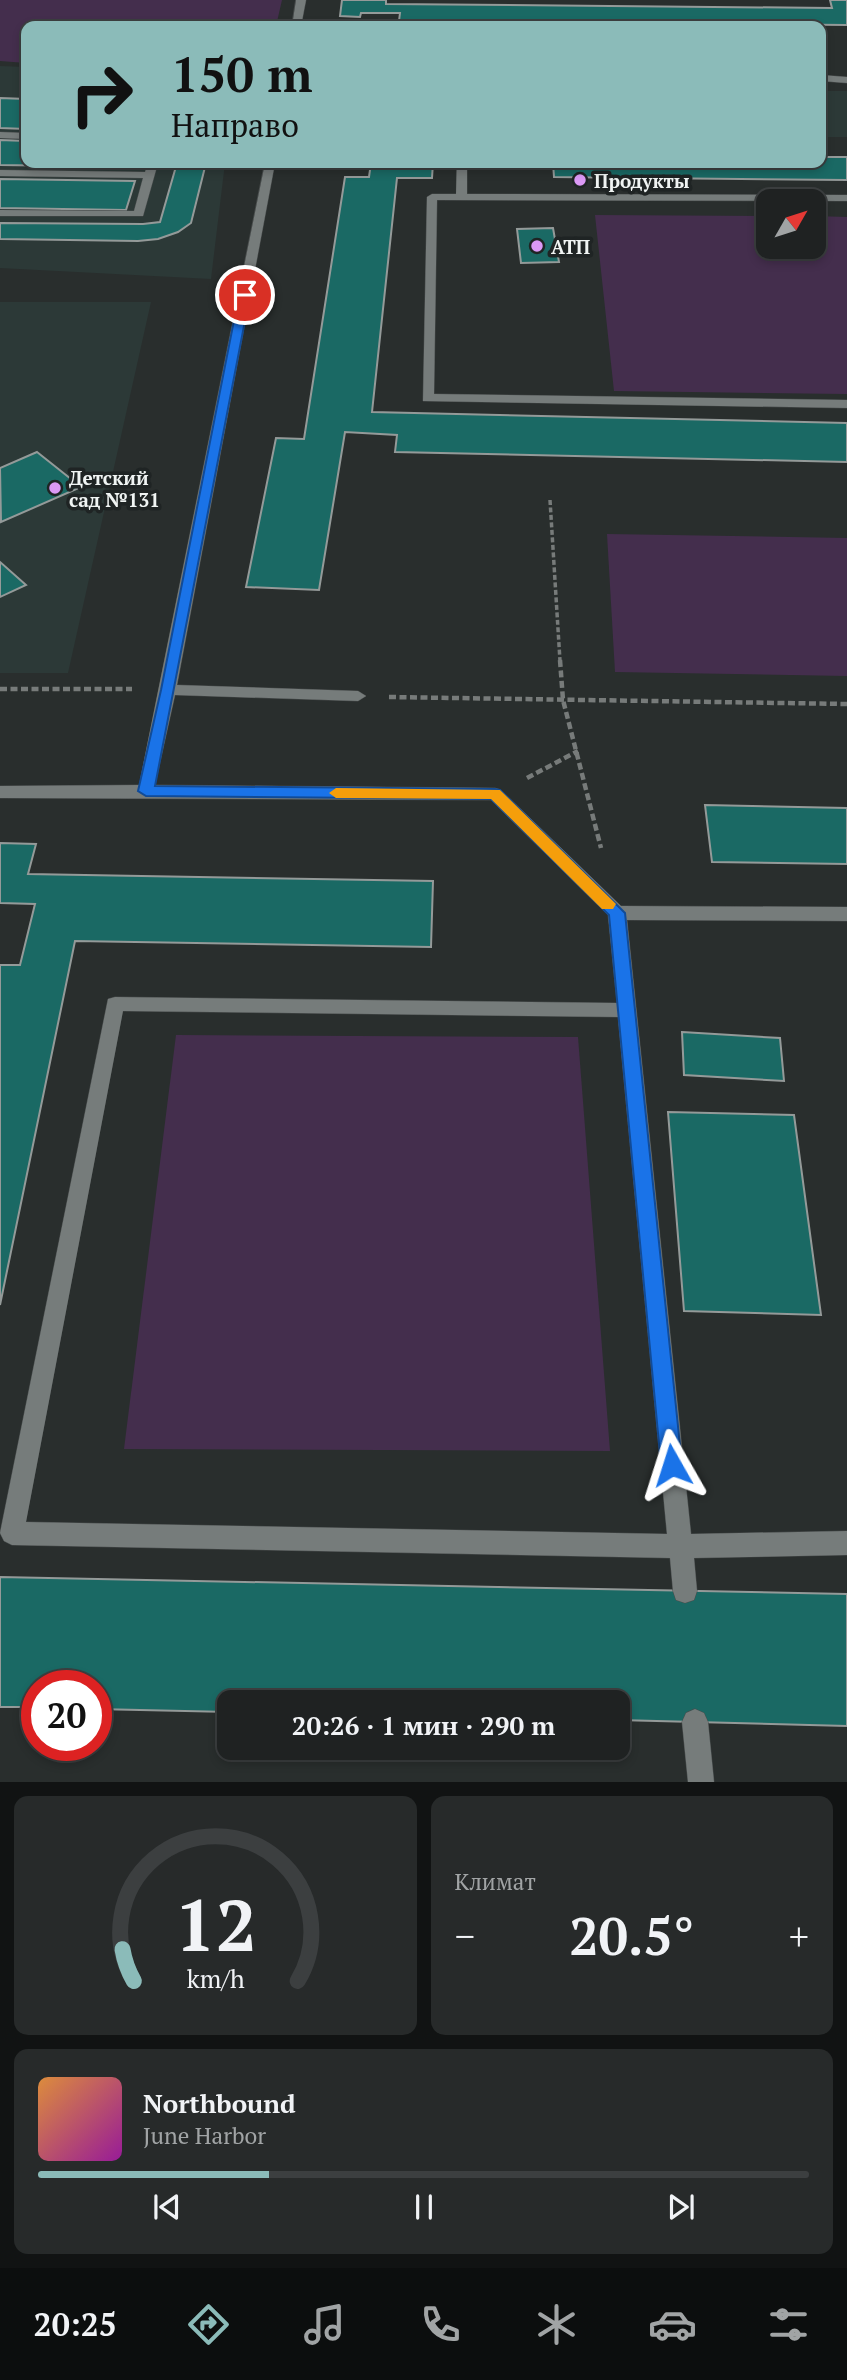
<!DOCTYPE html>
<html lang="ru">
<meta charset="utf-8">
<style>
body{margin:0;font-family:"PT Serif",serif;background:#272a2a;color:#f1f3f6;height:100vh;display:flex;flex-direction:column;font-size:26px;white-space:nowrap}
*{box-sizing:border-box;margin:0}
p{font-size:23px;color:#a1a4a5}
.icon{flex:none;width:38px;height:38px;fill:none;stroke:currentColor;stroke-width:2;stroke-linecap:round;stroke-linejoin:round}
.map{position:relative;height:1782px;overflow:hidden}
.sheet{display:flex;flex-direction:column;gap:14px;padding:14px;background:#111313;flex:1}
.sheet>*{flex:none}
.guide{position:absolute;left:21px;top:21px;width:805px;height:147px;border-radius:14px;box-shadow:0 4px 10px #0003,0 0 0 2px #3c3f40;background:#8bbbb9;color:#111;overflow:hidden}
.needle{width:46px;rotate:51deg}
.fabs{position:absolute;left:756px;top:189px;display:grid;gap:14px}
.fabs a{display:grid;place-items:center;width:70px;height:70px;border-radius:14px;background:#1f2222;box-shadow:0 4px 10px #0003,0 0 0 2px #3c3f40;font-size:35px}
.speed{position:absolute;left:21px;top:1670px;display:flex;gap:14px;font-size:35px;font-weight:700;text-align:center}
.speed>*{display:grid;place-content:center;width:91px;height:91px;border-radius:50%;background:#1f2222;box-shadow:0 4px 10px #0003,0 0 0 2px #3c3f40;line-height:1}
.speed .limit{border:10px solid #d22;background:#fff;color:#111}
.pin{position:absolute;display:grid;place-items:center;width:60px;height:60px;color:#fff;margin:-30px;border:4px solid #fff;border-radius:50%;box-shadow:0 2px 7px #0007}
.me{position:absolute;width:77px;margin:-38px;rotate:354deg;stroke-linejoin:round;filter:drop-shadow(0 0 5px #0008)}
.turn{display:flex;align-items:center;gap:24px;height:147px;padding:0 35px;font-size:32px}
.turn .icon{width:91px;height:91px;stroke-width:2.5}
.turn b{display:block;font-size:49px;line-height:60px}
.big{font-size:52px;font-weight:600;line-height:1.1}
.sheet .card{flex:1;display:flex;flex-direction:column;justify-content:center;gap:10px;min-width:0;padding:0 24px;border-radius:14px;background:#272a2a}
.sheet .dial{align-items:center;gap:0}
.dial svg{height:182px;overflow:visible;fill:none;stroke:#3c3f40;stroke-width:7;stroke-linecap:round;text-anchor:middle}
.dial text{fill:#f1f3f6;stroke:none}
.song{display:flex;align-items:center;gap:21px}
.cover{width:84px;height:84px;border-radius:10px;background:linear-gradient(135deg,hsl(30 70% 55%),hsl(300 70% 35%))}
.played{height:7px;border-radius:4px;background:linear-gradient(90deg,#8bbbb9 30%,#3c3f40 30%)}
.keys{display:flex;justify-content:space-around;direction:ltr}
.heat{display:flex;justify-content:space-between;align-items:center;font-size:38px;direction:ltr}
.sheet .tiles{flex:1;display:grid;gap:14px;grid-template-columns:1fr 1fr}
.card:last-child{grid-column:span 2}
.trip{position:absolute;left:217px;top:1690px;width:413px;height:70px;border-radius:14px;background:#1f2222;box-shadow:0 4px 10px #0003,0 0 0 2px #3c3f40;font-weight:600;line-height:70px;text-align:center}
.tab-bar{display:flex;height:112px;justify-content:space-around;align-items:center;background:#0c0e0e;color:#a1a4a5}
.tab-bar .icon{width:49px;height:49px}
.tab-bar .on{color:#8bbbb9}
.tab-bar b{font-size:32px;color:#f1f3f6}
.map>svg:first-child{display:block}
</style>
<div class="map">
<svg width="847" height="1782" viewBox="0 0 847 1782">
<rect width="100%" height="100%" fill="#292e2d"/>
<g fill="#2c3937">
<path d="M0,66l26,1v96h199l-14,116 -211,-11z"/>
<rect x="821" y="91" width="26" height="46"/>
<path d="M0,302h151l-83,371h-68z"/>
</g>
<g fill="#442e4d">
<path d="M0,0h282l-6,26h-250v37l-26,-2z"/>
<path d="M595,215l173,1v31h46v-31l33,1v177l-233,-3z"/>
<path d="M607,534l240,4v138l-232,-4z"/>
<path d="M176,1035l402,2 32,414 -486,-2z"/>
</g>
<g fill="#1a6964" stroke="#949a99" stroke-width="2">
<path d="M342,0h44v4l446,4 -2,-8h17v25l-448,-4 1,-8h-39l-1,4 -20,-1z"/>
<path d="M0,98l26,1v30l-26,-1z"/>
<path d="M0,140l26,1v22h116l-1,4 -141,-2z"/>
<path d="M821,157h26v23l-293,-3 -1,-14h268z"/>
<path d="M177,163h29l-15,60 -13,9 -20,7 -20,2 -138,-2v-16l143,1 17,-2z"/>
<path d="M371,163h62l-1,15h-35l-25,234 475,11v39l-452,-10 2,-17 -52,-3 -26,158 -73,-3 30,-149 28,1 41,-262h24z"/>
<path d="M0,179l135,2 -9,29 -126,-2z"/>
<path d="M553,228l6,34 -38,1 -4,-34z"/>
<path d="M37,452l44,35 -80,35 -1,-54z"/>
<path d="M0,562l26,23 -26,12z"/>
<path d="M705,805l142,3v56l-135,-2z"/>
<path d="M0,843l36,1 -8,30 405,7 -2,66 -356,-6 -75,364v-340h20l15,-61 -35,-1z"/>
<path d="M682,1032l98,6 4,43 -100,-6z"/>
<path d="M668,1112l126,3 27,200 -137,-4z"/>
<path d="M0,1577l847,17v132l-229,-6v-17h-389v9l-133,-3v-24h-59v22h-37z"/>
</g>
<g fill="none" stroke-linecap="round" stroke-linejoin="round">
<g stroke="#474b4b" stroke-width="1">
<g id="lane">
<path d="M296,0h10l-5,26h-9z"/>
<path d="M821,75l26,2v6l-26,-2z"/>
<path d="M0,132l26,1v6l-26,-1z"/>
<path d="M148,163h10l-15,53h-143v-6l134,1 9,-33 -143,-2v-6l145,2z"/>
<path d="M265,163h10l-98,522 181,6 8,5 -8,5 -183,-6 -20,90 340,3 6,2 120,116 226,1v14l-220,-1 64,614 156,-3v24l-153,3 3,33 -3,9 -9,3 -9,-3 -3,-9 -3,-33 -658,-13 -8,-4 -4,-8 108,-534 7,-2 502,6 -9,-88 -117,-115 -491,-2v-12l139,-1zM123,1011l495,6 49,517 -641,-12z"/>
<path d="M457,163h10v31l380,1v6l-410,-1 -3,194 413,6v8l-424,-7 4,-204 5,-3h24z"/>
<path d="M695,1709l9,4 4,9 6,60h-26l-6,-60 4,-9z"/>
</g>
</g>
<path stroke="#777b7a" stroke-width="2.5" stroke-dasharray="4.5 2" stroke-linecap="butt" d="M617,23v3"/>
<path stroke="#777b7a" stroke-width="3.5" stroke-dasharray="5 2.5" stroke-linecap="butt" d="M550,500l10,161"/>
<g stroke="#777b7a" stroke-width="4.5" stroke-dasharray="7 3.5" stroke-linecap="butt">
<path d="M560,660l3,40 38,148"/>
<path d="M0,689h132"/>
<path d="M389,697l458,7"/>
<path d="M527,778l51,-27"/>
</g>
<use href="#lane" fill="#767c7b" fill-rule="evenodd"/>
</g>
<path fill="#1a73e8" stroke="#114b97" stroke-width="2" d="M245,291l5,4 -95,491 340,3 5,1 125,123 57,552 -3,8 -7,2 -8,-2 -3,-8 -52,-550 -118,-116 -345,-3 -8,-5 23,-101 78,-395z"/>
<path fill="#f59e0b" d="M336,788l164,2 116,114 -3,5h-11l-111,-110 -155,-1 -7,-5z"/>
<g fill="#db99f5" stroke="#1f2424" stroke-width="2.5">
<circle cx="580" cy="180" r="7"/>
<circle cx="537" cy="246" r="7"/>
<circle cx="55" cy="488" r="7"/>
</g>
<g text-anchor="middle" dominant-baseline="central" stroke-width="7" stroke-linejoin="round" paint-order="stroke">
<g font-size="19" font-weight="bold" fill="#f0f4f3" stroke="#1f2424" text-anchor="start">
<text x="594" y="180">Продукты</text>
<text x="551" y="246">АТП</text>
<text x="69" y="477">Детский<tspan x="69" dy="22">сад №131</tspan></text>
</g>
</g>
</svg>
<div class="fabs">
<a><svg class="needle" viewBox="-14 -14 28 28"><path d="M0-13l5 13h-10z" fill="#e53935"/><path d="M0 13l5-13h-10z" fill="#a1a4a5"/></svg></a>
</div>
<div class="speed"><div class="limit">20</div></div>
<div class="pin" style="left:245px;top:295px;background:#d93025"><svg class="icon" aria-label="arrive" viewBox="0 0 24 24"><path d="M6 21V4h12l-3 4 3 4H6"/></svg></div>
<svg class="me" style="left:672px;top:1465px" viewBox="-20 -20 40 40"><path d="M0-17L14 15 0 8-14 15z" fill="#1a73e8" stroke="#fff" stroke-width="4"/></svg>
<div class="trip">20:26 · 1 мин · 290 m</div>
<div class="guide">
<div class="turn"><svg class="icon" aria-label="right" viewBox="0 0 24 24"><path d="M7 20v-9h11M14 6l5 5-5 5"/></svg><div><b>150 m</b>Направо</div></div>
</div>
</div>
<section class="sheet">
<div class="tiles">
<div class="card dial"><svg viewBox="0 0 100 80">
<path d="M14 69A42 42 0 1 1 86 69"/>
<path d="M14 69A42 42 0 0 1 9 55" stroke="#8bbbb9"/>
<text x="50" y="56" font-size="32" font-weight="700">12</text>
<text x="50" y="72" font-size="11">km/h</text>
</svg></div>
<div class="card"><p>Климат</p>
<div class="heat"><a>−</a><b class="big">20.5°</b><a>+</a></div>
</div>
<div class="card">
<div class="song"><i class="cover"></i><div><b>Northbound</b><p>June Harbor</p></div></div>
<div class="played"></div>
<div class="keys"><svg class="icon" aria-label="previous" viewBox="0 0 24 24"><path d="M18 5L8 12l10 7zM5 5v14"/></svg><svg class="icon" aria-label="pause" viewBox="0 0 24 24"><path d="M8 5v14M16 5v14"/></svg><svg class="icon" aria-label="next" viewBox="0 0 24 24"><path d="M6 5l10 7-10 7zM19 5v14"/></svg></div>
</div>
</div>
</section>
<nav class="tab-bar">
<b>20:25</b>
<svg class="icon on" aria-label="directions" viewBox="0 0 24 24"><path d="M12 3l9 9-9 9-9-9zM9 14v-3h6M13 9l2 2-2 2"/></svg>
<svg class="icon" aria-label="music" viewBox="0 0 24 24"><path d="M9 18V5l10-2v13"/><circle cx="6" cy="18" r="3"/><circle cx="16" cy="16" r="3"/></svg>
<svg class="icon" aria-label="phone" viewBox="0 0 24 24"><path d="M5 4h4l2 5-3 2q2 4 5 5l2-3 5 2v4C11 20 4 13 5 4z"/></svg>
<svg class="icon" aria-label="climate" viewBox="0 0 24 24"><path d="M12 3v18M4 7l16 10M4 17L20 7"/></svg>
<svg class="icon" aria-label="car" viewBox="0 0 24 24"><path d="M5 17H2v-5l4-1 3-4h7l3 4 3 1v5h-3M9 17h6M6 11h13"/><circle cx="7" cy="17" r="2"/><circle cx="17" cy="17" r="2"/></svg>
<svg class="icon" aria-label="filters" viewBox="0 0 24 24"><path d="M4 7h16M4 17h16"/><circle cx="9" cy="7" r="2"/><circle cx="15" cy="17" r="2"/></svg>
</nav>
